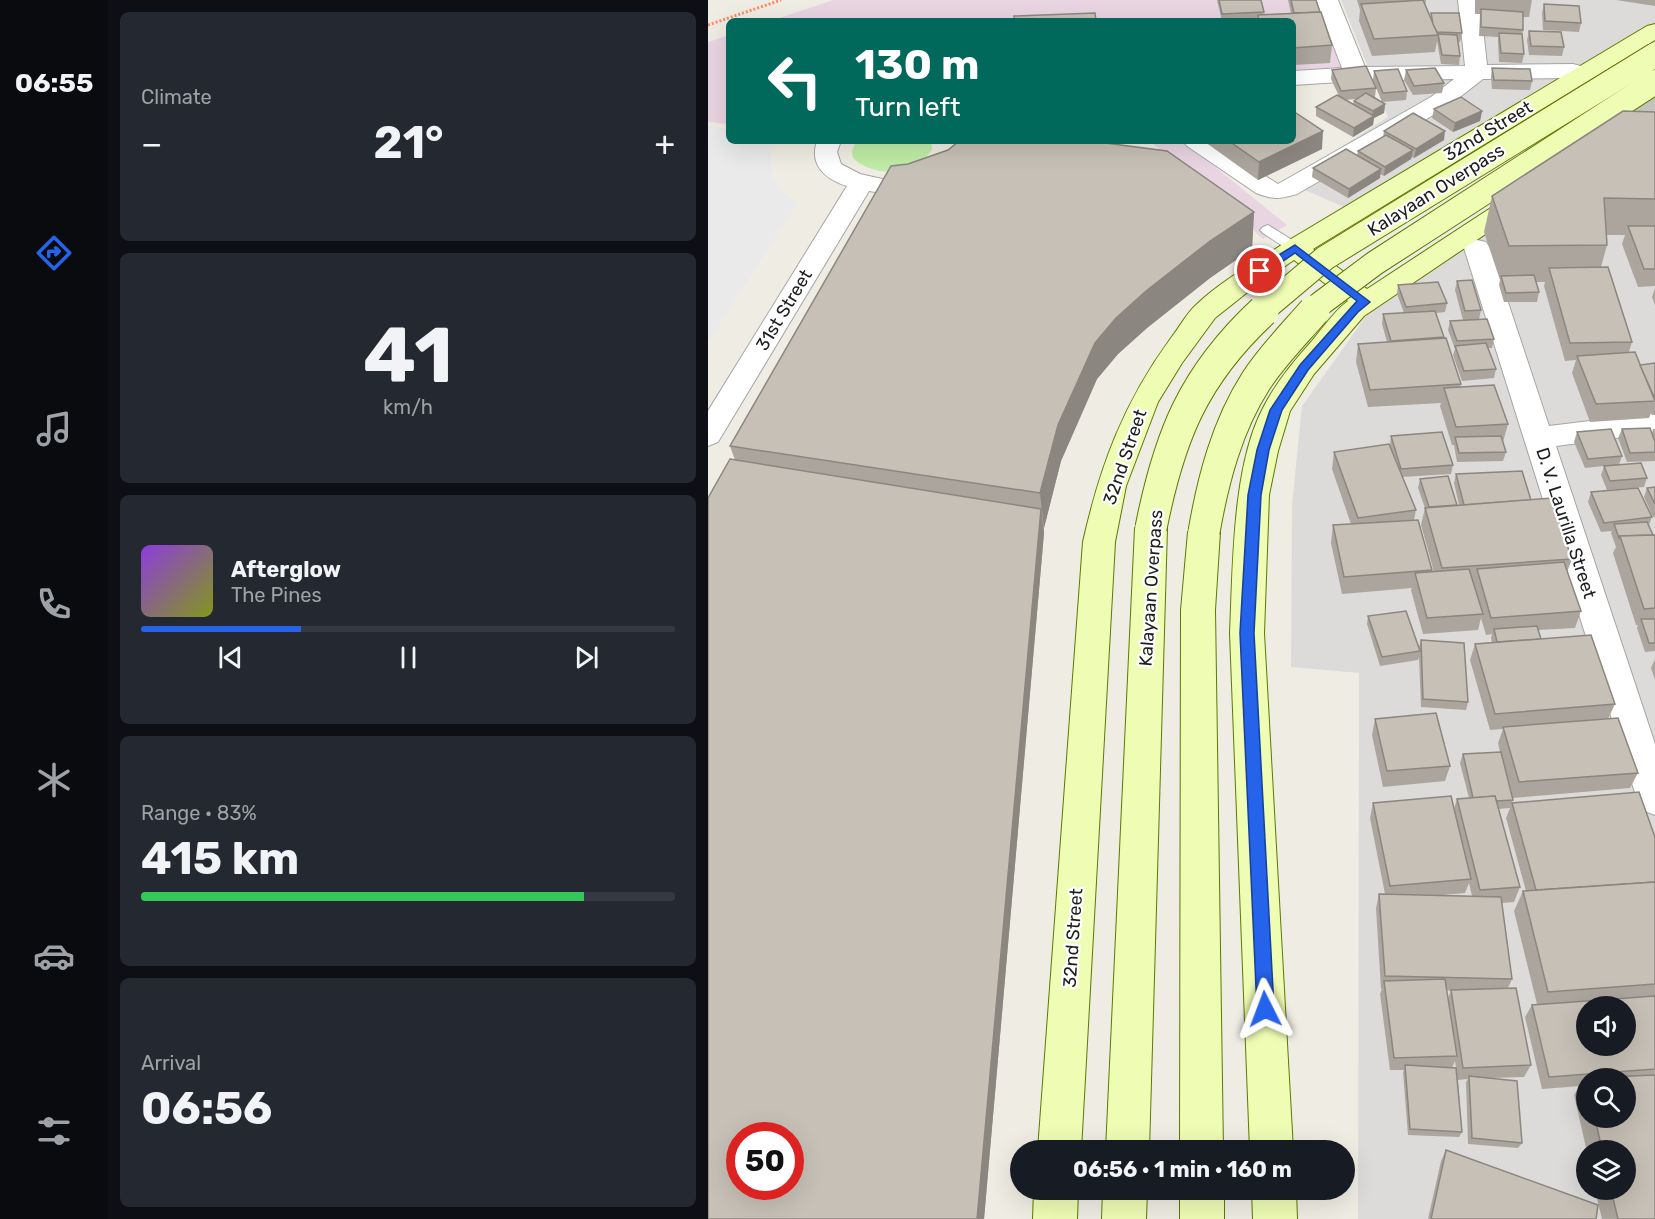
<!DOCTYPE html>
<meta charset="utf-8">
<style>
body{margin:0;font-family:Rubik,sans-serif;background:#242831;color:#f1f3f6;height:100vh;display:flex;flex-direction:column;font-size:22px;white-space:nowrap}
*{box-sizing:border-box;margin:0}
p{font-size:20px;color:#9ea1a6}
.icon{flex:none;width:33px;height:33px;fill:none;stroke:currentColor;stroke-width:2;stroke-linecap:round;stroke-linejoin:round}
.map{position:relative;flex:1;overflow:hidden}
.side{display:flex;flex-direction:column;gap:12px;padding:12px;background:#0d0f14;width:600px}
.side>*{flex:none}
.top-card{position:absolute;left:18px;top:18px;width:570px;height:126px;border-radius:9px;box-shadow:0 6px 24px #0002;background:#00695c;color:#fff;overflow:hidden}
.buttons{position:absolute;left:868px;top:996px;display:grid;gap:12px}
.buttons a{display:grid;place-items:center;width:60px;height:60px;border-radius:50%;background:#171b24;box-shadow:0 6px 24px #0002;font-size:30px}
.speed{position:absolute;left:18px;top:1122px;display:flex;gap:12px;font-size:30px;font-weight:700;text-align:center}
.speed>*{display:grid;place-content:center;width:78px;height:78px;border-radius:50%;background:#171b24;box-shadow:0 6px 24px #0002;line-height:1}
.speed .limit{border:9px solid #d22;background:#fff;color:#111}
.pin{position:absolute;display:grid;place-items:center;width:51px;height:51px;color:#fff;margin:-26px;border:3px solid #fff;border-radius:50%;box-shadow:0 2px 6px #0007}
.me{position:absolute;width:66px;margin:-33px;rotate:357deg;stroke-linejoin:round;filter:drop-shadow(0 0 4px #0008)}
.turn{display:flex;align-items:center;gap:21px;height:126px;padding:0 30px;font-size:27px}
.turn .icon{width:78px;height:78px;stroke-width:2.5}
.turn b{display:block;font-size:42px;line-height:51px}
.big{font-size:45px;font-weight:700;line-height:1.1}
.side .tile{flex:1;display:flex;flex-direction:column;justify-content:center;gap:9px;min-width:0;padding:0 21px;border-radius:9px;background:#242831}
.side .dial{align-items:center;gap:0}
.dial b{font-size:78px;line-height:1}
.song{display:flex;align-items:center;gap:18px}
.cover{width:72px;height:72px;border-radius:9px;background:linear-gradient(135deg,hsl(270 70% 55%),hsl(70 70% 35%))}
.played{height:6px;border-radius:3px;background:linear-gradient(90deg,#2563eb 30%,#363941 30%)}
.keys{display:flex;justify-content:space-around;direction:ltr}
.heat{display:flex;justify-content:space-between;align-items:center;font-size:33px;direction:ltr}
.charge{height:9px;border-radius:4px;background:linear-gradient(90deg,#34c759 83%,#363941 0)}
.trip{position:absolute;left:302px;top:1140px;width:345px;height:60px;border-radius:30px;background:#171b24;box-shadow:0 6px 24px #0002;font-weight:700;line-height:60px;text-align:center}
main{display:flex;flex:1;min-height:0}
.dock{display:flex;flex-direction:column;width:108px;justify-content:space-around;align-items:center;background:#090b0e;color:#9ea1a6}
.dock .icon{width:42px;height:42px}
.dock .current{color:#2563eb}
.dock b{font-size:27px;color:#f1f3f6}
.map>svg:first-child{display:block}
</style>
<main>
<nav class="dock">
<b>06:55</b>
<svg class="icon current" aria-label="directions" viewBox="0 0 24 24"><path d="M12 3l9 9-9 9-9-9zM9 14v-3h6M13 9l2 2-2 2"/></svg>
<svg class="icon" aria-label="music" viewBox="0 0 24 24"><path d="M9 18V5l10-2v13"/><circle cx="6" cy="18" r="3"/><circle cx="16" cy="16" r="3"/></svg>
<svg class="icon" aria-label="phone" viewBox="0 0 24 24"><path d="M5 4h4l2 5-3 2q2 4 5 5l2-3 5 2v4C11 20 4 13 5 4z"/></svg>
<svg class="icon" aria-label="climate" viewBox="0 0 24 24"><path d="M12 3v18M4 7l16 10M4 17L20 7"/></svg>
<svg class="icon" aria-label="car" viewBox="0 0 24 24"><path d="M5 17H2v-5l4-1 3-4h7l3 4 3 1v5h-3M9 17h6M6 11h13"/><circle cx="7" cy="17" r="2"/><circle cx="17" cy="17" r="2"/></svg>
<svg class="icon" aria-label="filters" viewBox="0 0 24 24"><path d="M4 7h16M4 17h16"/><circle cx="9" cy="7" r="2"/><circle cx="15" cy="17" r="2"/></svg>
</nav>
<section class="side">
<div class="tile"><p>Climate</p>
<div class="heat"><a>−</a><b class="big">21°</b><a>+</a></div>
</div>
<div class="tile dial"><b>41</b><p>km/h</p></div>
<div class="tile">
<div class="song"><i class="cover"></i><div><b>Afterglow</b><p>The Pines</p></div></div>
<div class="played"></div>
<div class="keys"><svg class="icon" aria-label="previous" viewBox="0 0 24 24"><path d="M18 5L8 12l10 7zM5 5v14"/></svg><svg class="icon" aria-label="pause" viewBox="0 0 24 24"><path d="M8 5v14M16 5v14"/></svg><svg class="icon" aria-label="next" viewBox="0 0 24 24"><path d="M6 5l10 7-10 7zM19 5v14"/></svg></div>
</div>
<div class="tile"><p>Range · 83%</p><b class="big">415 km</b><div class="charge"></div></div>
<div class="tile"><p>Arrival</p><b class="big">06:56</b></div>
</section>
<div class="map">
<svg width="947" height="1219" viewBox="0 0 947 1219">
<rect width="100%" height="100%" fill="#efede3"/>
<g fill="#dcdbda" fill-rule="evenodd">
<path d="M633,0h314v23l-304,187 -65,-28 102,-65z"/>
<path d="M947,118v1101h-297l1,-546 -68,-6 1,-162 10,-99 72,-101zM879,1006h39v40h-39zM879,1078h39v40h-39zM879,1150h39v40h-39z"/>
</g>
<g fill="#e9d4e2">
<path d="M125,0h486l24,67 -50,3v-49h-523z"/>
<path d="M21,35v89l-21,-2v-80z"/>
<path d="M442,141h33l104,84 -24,14z"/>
</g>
<path fill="#bfeca6" d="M148,141h75l1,8c-15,26 -58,30 -79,9l-1,-7z"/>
<path fill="#eaeaea" d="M0,126l21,3v12h44l-3,13 3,24 12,16 13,9 -90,140z"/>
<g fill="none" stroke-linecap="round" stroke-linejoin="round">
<path stroke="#c5c4bc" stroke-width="24" stroke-dasharray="24 12" stroke-linecap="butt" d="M894,85l53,25"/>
<g stroke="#a5a5a5" stroke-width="2">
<path id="service" d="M560,225l32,20 3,3 -3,3h-10l-27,-18 -3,-3 3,-3z"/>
</g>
<g stroke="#a5a5a5" stroke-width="2">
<g id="minor">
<path d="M608,0h22l27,67 100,-1 -7,-66h22l7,65 86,-1 8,2 3,5 -3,5 -8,2 -90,1 -36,28 -150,87c-18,5 -23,6 -41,-1l-69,-47 -4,-5h28l67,43 153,-87 23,-18 -98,2 -63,4v-14l49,-3z"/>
<path d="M109,141h24l-4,11 4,12 19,10 31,7 3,5 -3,5 -9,2 -13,-2 -151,251 -10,4v-35l139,-225c-22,-7 -38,-21 -30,-45z"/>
<path d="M769,240l9,2 4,6 59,178 106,-13v20l-99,13 99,298v71l-13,-5 -5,-11 -173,-551 4,-6z"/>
</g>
</g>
<g stroke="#5c7900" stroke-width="2">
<g id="secondary">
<path d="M947,24v16l-342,209 54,40 148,-97 9,-3 9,3 4,5 -4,5 -169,114 -50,58 -24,37 -12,40 -9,44 -5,138 29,517h-43l-20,-517c3,-66 2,-166 33,-225 12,-24 30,-46 48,-66 11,-13 23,-31 37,-41l-54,-41 -40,27 -39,31 -33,45 -24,39 -32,84 -11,56 -34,608h-43l45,-608c17,-76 41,-140 88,-204 8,-10 15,-24 25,-33 26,-25 60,-43 90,-63l361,-216z"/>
<path d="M443,516l11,4 5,8 -18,622h-43l29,-622 5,-8z"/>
<path d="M496,520l11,4 5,8 -5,78 8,540h-43l1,-540 7,-78 5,-8z"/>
<path d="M326,1190h44l-1,29h-44z"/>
<path d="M395,1190h44l-1,29h-44z"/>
<rect x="472" y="1190" width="44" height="29"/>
<path d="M544,1190h44l1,29h-44z"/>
</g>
</g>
<path stroke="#ff8964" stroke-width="3" stroke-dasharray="2 2" stroke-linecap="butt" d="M0,25l73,-25"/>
<use href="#service" fill="#fff" fill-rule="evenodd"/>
<use href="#minor" fill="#fff" fill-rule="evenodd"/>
<use href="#secondary" fill="#effcb4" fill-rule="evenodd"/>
<g stroke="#5c7900" stroke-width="26" stroke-linecap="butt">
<g id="secondary-bridge-far1">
<path d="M553,312l64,-54 330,-203"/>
<path d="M605,312l7,-8 55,-41 280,-181"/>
</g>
</g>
<g stroke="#5c7900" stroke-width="33" stroke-linecap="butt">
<g id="secondary-bridge">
<path d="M443,528c18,-91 42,-152 112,-217"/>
<path d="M496,532c9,-52 23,-106 52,-151 16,-25 39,-48 58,-70"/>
</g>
</g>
<use href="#secondary-bridge-far1" stroke="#effcb4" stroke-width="24"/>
<use href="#secondary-bridge" stroke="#effcb4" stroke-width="31"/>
</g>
<g fill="#aba59d" fill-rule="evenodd">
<path d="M509,0h44l3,15 27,-2 -3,-13h28l4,12 12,33 -2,18 -37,2v-44h-71z"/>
<path d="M649,0h69l-1,6 6,12v-5l31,20 -2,9h-2l2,14 -1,9 -18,-1 -4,-23 -2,11 -63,4 -13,-35 1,-11z"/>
<path d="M767,0h57l-3,17h-6v13l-1,6 2,18 -2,9 -23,-1 -1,-20v-5l-19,-1 1,-22h-5z"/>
<path d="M908,0h39v6z"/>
<path d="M836,4l37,19 -2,9 -36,-2 -1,-17z"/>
<path d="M821,31l35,16 -2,9 -33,-1 -2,-15z"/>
<path d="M784,68l40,13 -2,9 -38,-1 -1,-12z"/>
<path d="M624,70l44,18 -1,9 7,5 -9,-22 1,-9 33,20 -1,9 -24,2 3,2 -1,9 -10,5 -1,7 -20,12 -37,-21v-9l23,-11 -8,-17zM648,99l-2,2 -1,3 -8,-4z"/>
<path d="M698,70l38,13 -2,10 -29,2 -9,-15z"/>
<path d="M726,109l48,2 -2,10 -27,11 -21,-14z"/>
<path d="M947,112v174l-17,1 -16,-43 3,-9h-18v10l-6,22 31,75 -3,10 11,13 15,-2v52h-3l-1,-2 -2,5 -59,4 -18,-49 4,-13 -11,1 -21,-75 1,-4h-9l3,10 -2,10h-33l-5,-17 1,-5 -16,-48 8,-36z"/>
<path d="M676,131l60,9 -30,18 -2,-1 -1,2 -27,17 -4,-2v4l-32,20 -36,-21 1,-9 44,-13 1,-4 25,-14z"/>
<path d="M497,141h88l29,8 -64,31 -53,-38z"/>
<path d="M546,212l-2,37 -42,29 -63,50 -29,26 -21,25 -36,82 -17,67v5l-60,686h-276l27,-759 -5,-14z"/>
<path d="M749,281l24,29 -2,9 15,20 -2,9h-4l8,21 -2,9 -32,3 -9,-26 2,-6 -7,-19 2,-9 13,-1 -8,-30z"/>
<path d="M690,285l49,18 -2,9 -9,1 8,25 17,46 -1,3 48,37 -5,18 3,10 -3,9 -46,1 -3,-17h-2l-12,-39 1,-3 -73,4 -12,-45 2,-18 29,-2 -5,-18 1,-10 21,-1 -7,-19z"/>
<path d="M947,288v17l-3,-8z"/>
<path d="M914,429l30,4 1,-4h2v32l-28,1 -9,-24z"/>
<path d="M869,432l45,24 -3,9 28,13 -3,9 -37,3 -6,-15 3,-9 -19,2 -11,-26z"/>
<path d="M683,436l62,29 -2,9 -49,3 14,33 -2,10 18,50v2h2l-13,-47 4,-17 -7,-20 2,-9 37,26h2l-5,-22 2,-9 75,26 41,59 -5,13 14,39 -6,17 -37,2 3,9 74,65 -7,15 30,54 -8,15 -117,10 -8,-28 8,30 -1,3 143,34v382h-53l-7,-29h31v-40h-39v2l-13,-57 6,-9 -38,3 -17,-72 7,-12 5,-1 -23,-93 9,-20h3l-20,-73 4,-10 -12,1 22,78 -6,15 -12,1 10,76 -4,9 23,77 -7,12 -33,1 31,65 -4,5 -50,-4 -2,-62 2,-3 -10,1 4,52 -3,5 -51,-2 -5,-63 1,-2h-14l-10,-76 2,-5h-1l-5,-81 3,-14h6l-15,-76 3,-15 81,6 3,-10 12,-1 -9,-35 3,-9 37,-2 -2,-9 5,-14 -13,1 -20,-70 5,-16 17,-1 -1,-5 1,-4 -6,1 -5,-17 -3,12 -55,4 -12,-44 1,-2 -70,6 -11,-51 2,-18 18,-1 -19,-55 2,-17 56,-7zM761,883l3,13 -29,-1 22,-2zM738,990l5,1 -3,7zM747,1061l1,7h-4zM879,1078l39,40h-39z"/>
<path d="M947,487v30h-2l-9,-20 3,-9z"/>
<path d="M883,492l61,25 -3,8 4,10h2v116l-10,1 -8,-24 1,-3h-2l-23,-72 3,-6 -5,-14 1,-2 -11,1 -13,-30z"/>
<path d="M660,616l51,31 2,-7 47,62 -2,8 -45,-3 -2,-50 -1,3 -38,6 -13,-42z"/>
<path d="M947,659v21l-4,-12z"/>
<path d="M667,719l75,47 -5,15 -62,6 -11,-52z"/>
<path d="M738,1150l150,69h-168l13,-58z"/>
</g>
<g fill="#8b867f">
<path d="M677,104l-1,9 -10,5 -1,7 -20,12 1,-9 18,-11 1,-6z"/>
<path d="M774,111l-2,10 -27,11 2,-9z"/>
<path d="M615,131l-1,18 -64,31 1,-18z"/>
<path d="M737,131l-1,9 -30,18 2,-9z"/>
<path d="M705,150l-2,9 -27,17 1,-9z"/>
<path d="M673,169l-1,9 -32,20 1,-9z"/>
<path d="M546,212l-2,37 -42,29 -63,50 -29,26 -21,25 -36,82 -17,67 -4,-35 18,-68 37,-82 21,-25 30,-27 64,-50z"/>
<path d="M333,509l3,24 -60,686h-7z"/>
</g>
<g fill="#c7c0b6" stroke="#8b867f" stroke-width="1.5" fill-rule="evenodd">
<path d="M511,0h42l3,12 -42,2z"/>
<path d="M583,0h25l4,12 -26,1z"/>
<path d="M715,0l15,35 -64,4 -13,-35z"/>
<path d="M836,4l35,2 2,17 -36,-2z"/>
<path d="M773,9l42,3v18l-42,-3z"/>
<path d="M613,12l11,33 -39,3v-27h-34l-1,-6z"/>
<path d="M387,13l1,8h-82v-5z"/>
<path d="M723,13h28l3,20 -25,-1 -4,-8z"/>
<path d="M821,31l32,1 3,15 -33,-1z"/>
<path d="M791,33l23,1 2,20 -23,-1z"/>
<path d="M730,34l19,1 3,21 -18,-1z"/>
<path d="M658,66l10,22 -35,3 -9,-21z"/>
<path d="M727,68l9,15 -30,3 -8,-16z"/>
<path d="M784,68l38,1 2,12 -38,-1z"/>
<path d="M690,69l9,22 -24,2 -9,-22z"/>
<path d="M658,93l19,11 -12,7 -19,-10z"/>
<path d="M629,95l37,21 -20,12 -38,-21z"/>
<path d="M753,97l21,14 -27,12 -21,-14z"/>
<path d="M585,111l30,20 -64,31 -30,-21h64z"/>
<path d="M915,111l32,1v87l-51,-1 3,47 -98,1 -17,-50z"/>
<path d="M705,113l32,18 -29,18 -32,-18z"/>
<path d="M678,135l27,15 -28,17 -27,-16z"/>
<path d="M251,141h131l77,10 87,61 -44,29 -64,50 -30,27 -21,25 -37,82 -18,68 -310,-47 161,-280 17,-2 40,-14z"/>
<path d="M638,149l35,20 -32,20 -36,-21z"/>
<path d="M920,226h27v43h-11z"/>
<path d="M900,267l24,75 -62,1 -21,-75z"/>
<path d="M826,275l5,17 -33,1 -5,-17z"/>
<path d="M764,280l9,30 -16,1 -8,-30z"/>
<path d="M730,282l9,21 -41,4 -8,-22z"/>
<path d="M727,311l9,26 -53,4 -8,-27z"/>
<path d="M779,319l7,20 -37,2 -7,-20z"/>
<path d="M738,338l15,46 -91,6 -12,-46z"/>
<path d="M778,343l10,26 -32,2 -9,-25z"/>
<path d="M927,352l20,49 -59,3 -19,-48z"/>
<path d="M947,363v36l-15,-34z"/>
<path d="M786,385l14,39 -52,3 -12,-39z"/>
<path d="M942,428l5,14v10l-25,1 -8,-24z"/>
<path d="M903,429l11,27 -34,3 -11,-27z"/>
<path d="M734,432l11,33 -52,4 -10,-33z"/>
<path d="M793,436l5,16 -47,1 -4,-16z"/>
<path d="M681,444l27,66 -58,8 -24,-66z"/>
<path d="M22,459l311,50 -64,710h-269v-721zM32,1136h50v50h-50z"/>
<path d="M933,463l6,15 -37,3 -6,-15z"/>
<path d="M814,471l9,29 -67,5 -8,-31z"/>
<path d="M740,476l9,29 -28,2 -9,-28z"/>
<path d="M947,487v17l-8,-16z"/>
<path d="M930,488l14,29 -48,6 -13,-31z"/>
<path d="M843,498l21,61 -130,9 -17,-60z"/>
<path d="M710,520l14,50 -88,7 -11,-52z"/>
<path d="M939,522l6,13 -33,1 -1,2 -5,-14z"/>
<path d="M947,535v73l-11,1 -24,-73z"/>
<path d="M856,562l17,49 -90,7 -14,-49z"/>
<path d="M761,569l14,45 -56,4 -12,-45z"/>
<path d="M698,611l14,40 -38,6 -14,-41z"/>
<path d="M933,619h14v24h-6z"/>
<path d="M829,626l4,13 -44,3 -3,-13z"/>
<path d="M883,635l24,69 -120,10 -20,-70z"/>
<path d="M713,640l43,3 4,59 -45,-3z"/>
<path d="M728,713l14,53 -63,5 -12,-52z"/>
<path d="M910,718l20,55 -119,9 -16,-55z"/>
<path d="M793,752l12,48 -17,1 -1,-5 -22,2 -10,-44z"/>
<path d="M931,792l16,45v45l-119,8 -24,-87z"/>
<path d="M743,796l20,83 -81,7 -17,-83z"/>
<path d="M787,796l25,91 -40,3 -23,-91z"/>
<path d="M947,882v102l-107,8 -25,-101z"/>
<path d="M671,894l122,3 11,82 -127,-3z"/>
<path d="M737,979l12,77 -63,2 -10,-77z"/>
<path d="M808,988l15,77 -68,3 -12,-78z"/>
<path d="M947,996v73l-106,8 -17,-72zM879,1006h39v40h-39z"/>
<path d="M697,1065l51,3 6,64 -52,-3z"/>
<path d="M947,1075v144h-37l-7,-29h15v-40h-24l-7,-32h31v-40h-39v7l-1,-7z"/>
<path d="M761,1076l48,5 5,62 -50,-5z"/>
<path d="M738,1150l152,55 -2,14h-165z"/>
</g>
<path fill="#2563eb" stroke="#184099" stroke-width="1.5" d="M587,245l75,57 -12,10 -50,58 -26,40 -13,40 -8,45 -7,138 20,376 -3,6 -6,2 -6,-2 -2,-6 -17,-376 8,-138 9,-45 13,-40 30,-45 57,-64 -62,-48 -31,21h-8v-5z"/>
<g text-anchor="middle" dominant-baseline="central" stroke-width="4.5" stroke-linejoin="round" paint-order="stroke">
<g font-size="18" fill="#1e1e1e" stroke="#fff">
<text transform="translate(780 131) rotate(-31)">32nd Street</text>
<text transform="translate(728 190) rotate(-32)">Kalayaan Overpass</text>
<text transform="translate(76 310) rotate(-59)">31st Street</text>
<text transform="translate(417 457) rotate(-71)">32nd Street</text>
<text transform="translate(858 523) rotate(72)">D. V. Laurilla Street</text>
<text transform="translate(443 588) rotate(-86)">Kalayaan Overpass</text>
<text transform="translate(365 938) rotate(-86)">32nd Street</text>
</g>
</g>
</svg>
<div class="buttons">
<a><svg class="icon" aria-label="sound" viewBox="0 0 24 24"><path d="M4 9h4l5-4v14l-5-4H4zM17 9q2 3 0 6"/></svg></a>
<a><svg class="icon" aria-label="search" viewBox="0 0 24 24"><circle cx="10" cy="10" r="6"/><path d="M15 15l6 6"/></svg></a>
<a><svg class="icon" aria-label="layers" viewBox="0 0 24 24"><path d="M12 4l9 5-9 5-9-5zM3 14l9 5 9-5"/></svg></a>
</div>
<div class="speed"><div class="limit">50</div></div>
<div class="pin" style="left:552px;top:271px;background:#d93025"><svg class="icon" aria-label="arrive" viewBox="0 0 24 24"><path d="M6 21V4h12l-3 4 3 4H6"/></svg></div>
<svg class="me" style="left:557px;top:1009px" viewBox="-20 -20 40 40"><path d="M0-17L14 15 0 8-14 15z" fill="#2563eb" stroke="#fff" stroke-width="4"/></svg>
<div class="trip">06:56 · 1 min · 160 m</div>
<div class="top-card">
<div class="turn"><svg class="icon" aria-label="left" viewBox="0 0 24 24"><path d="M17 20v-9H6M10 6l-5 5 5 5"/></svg><div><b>130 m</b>Turn left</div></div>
</div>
</div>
</main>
